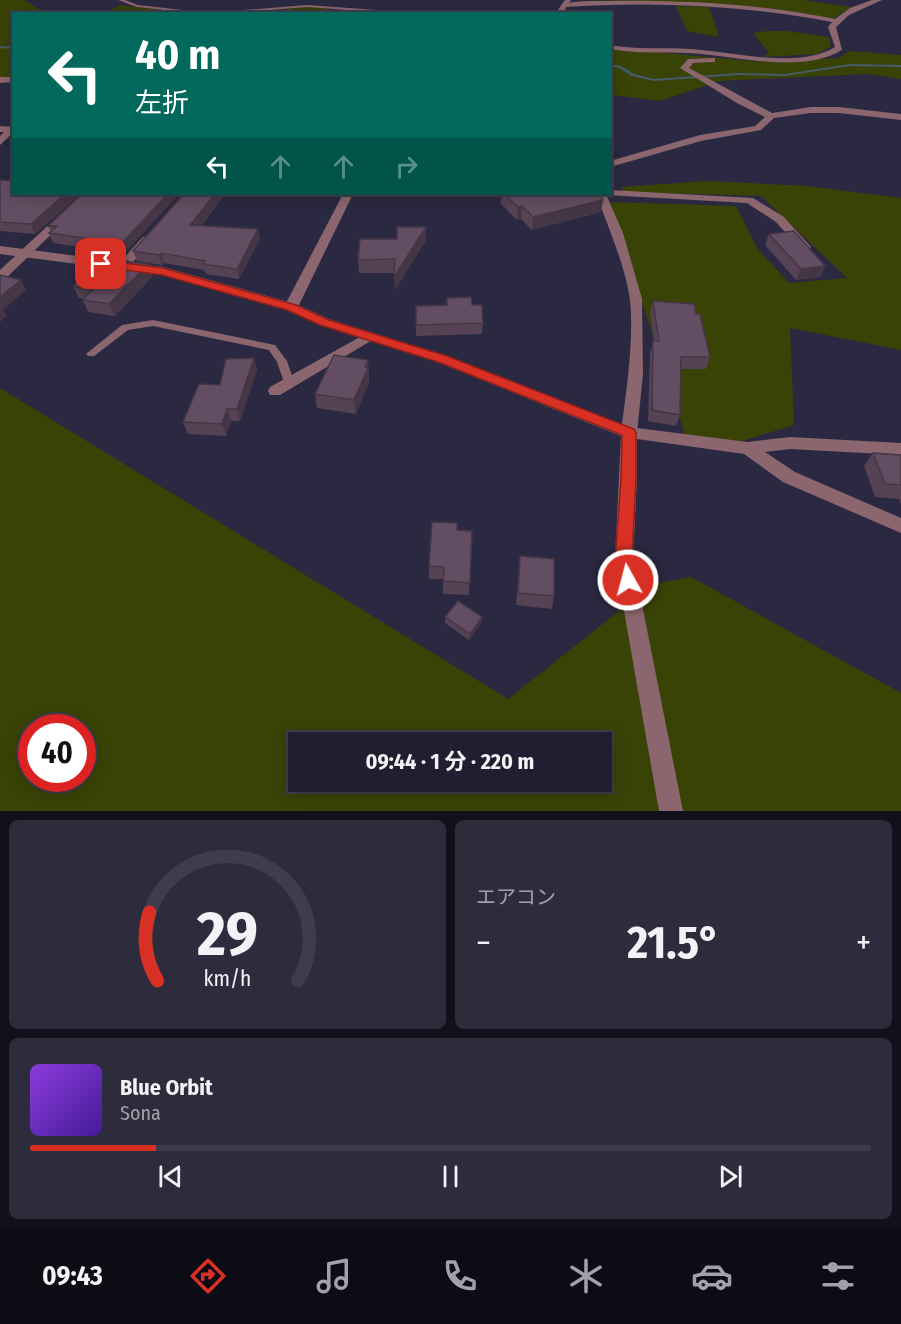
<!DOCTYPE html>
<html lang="ja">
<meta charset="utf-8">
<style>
body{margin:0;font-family:"Fira Sans Condensed","Noto Sans JP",sans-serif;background:#2d2c3d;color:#f1f3f6;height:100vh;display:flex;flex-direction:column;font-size:22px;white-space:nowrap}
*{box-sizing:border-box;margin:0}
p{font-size:20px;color:#a2a2ab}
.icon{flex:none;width:33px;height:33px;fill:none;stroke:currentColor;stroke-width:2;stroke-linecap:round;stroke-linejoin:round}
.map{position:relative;height:811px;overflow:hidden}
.drawer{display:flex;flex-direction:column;gap:9px;padding:9px;background:#12111b;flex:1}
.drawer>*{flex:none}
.hud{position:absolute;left:12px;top:12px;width:600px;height:183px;border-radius:0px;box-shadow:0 3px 15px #0003,0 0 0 2px #3d3d4d;background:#00695c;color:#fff;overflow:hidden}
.speed{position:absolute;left:18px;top:714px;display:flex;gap:12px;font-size:30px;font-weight:700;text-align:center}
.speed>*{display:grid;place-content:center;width:78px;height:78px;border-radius:50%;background:#201f31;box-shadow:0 3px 15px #0003,0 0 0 2px #3d3d4d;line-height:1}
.speed .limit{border:9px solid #d22;background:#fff;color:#111}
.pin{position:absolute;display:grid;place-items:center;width:51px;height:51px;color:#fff;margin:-26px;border-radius:12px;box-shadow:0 3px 9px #0006}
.me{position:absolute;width:66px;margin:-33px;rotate:353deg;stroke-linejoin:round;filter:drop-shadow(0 0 4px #0008)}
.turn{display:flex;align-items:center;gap:21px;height:126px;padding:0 24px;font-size:27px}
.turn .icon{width:78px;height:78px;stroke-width:2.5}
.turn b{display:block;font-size:42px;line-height:51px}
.lanes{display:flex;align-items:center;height:57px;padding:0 24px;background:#0003;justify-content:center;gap:30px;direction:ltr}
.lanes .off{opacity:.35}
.big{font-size:45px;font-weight:700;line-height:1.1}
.drawer .widget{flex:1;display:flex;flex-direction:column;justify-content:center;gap:9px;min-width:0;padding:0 21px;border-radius:9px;background:#2d2c3d}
.drawer .dial{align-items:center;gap:0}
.dial svg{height:156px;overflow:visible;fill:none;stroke:#3d3d4d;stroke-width:7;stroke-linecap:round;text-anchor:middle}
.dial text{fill:#f1f3f6;stroke:none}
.song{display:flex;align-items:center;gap:18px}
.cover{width:72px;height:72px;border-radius:9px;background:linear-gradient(135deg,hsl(270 70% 55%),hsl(260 70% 35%))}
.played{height:6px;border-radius:3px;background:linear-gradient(90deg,#d93025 15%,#3d3d4d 15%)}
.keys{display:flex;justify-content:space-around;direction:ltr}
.heat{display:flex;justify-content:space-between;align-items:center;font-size:33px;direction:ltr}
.drawer .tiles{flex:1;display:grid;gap:9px;grid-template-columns:1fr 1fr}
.widget:last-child{grid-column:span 2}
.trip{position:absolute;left:288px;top:732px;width:324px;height:60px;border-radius:0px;background:#201f31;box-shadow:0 3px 15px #0003,0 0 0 2px #3d3d4d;font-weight:700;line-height:60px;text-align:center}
.tabs{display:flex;height:96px;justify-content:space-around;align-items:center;background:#0d0c14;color:#a2a2ab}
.tabs .icon{width:42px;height:42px}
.tabs .current{color:#d93025}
.tabs b{font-size:27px;color:#f1f3f6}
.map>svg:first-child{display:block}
</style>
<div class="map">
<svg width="901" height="811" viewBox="0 0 901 811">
<rect width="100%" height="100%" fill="#2a2941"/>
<g fill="#394306" fill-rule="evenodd">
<path d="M0,0h24l21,13 -31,1 -1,65h-13z"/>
<path d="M576,0h227l49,7 -20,12c-83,-19 -172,-17 -256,-19z"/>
<path d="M120,5l66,8h-82z"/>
<path d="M312,6l31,7 -98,1z"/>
<path d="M676,6l33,1 10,30 -32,-6z"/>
<path d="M767,31h19l43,6 2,10 -15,7 -52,3 5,-4 -16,-20z"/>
<path d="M611,48l152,14 76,-4 10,-7 52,4v24l-34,-5 -148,7 -59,20 -49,-6z"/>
<path d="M708,181l100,5 93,12v152l-111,-22 4,97 -52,16 -57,-6 -75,-233 126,4 21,42 32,35 58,-5 -86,-82 -137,-4 -3,-5z"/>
<path d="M0,388l508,311 145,-115 38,-7 210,116v118h-901zM32,728h50v50h-50zM298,742h304v40h-304z"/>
</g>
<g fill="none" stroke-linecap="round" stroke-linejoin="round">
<g fill="#465c69" fill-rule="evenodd">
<path d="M0,46l14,1v2l-14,-1z"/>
<path d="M610,64l11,2 13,8 20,5 85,-6 46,1 65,-10 51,1v2l-51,-1 -65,10 -46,-1 -85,6 -22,-5 -13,-8 -9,-2z"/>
</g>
<g fill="#8b666e" fill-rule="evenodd">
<path d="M118,0h7l13,5 54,6h38l77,-6 126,9h-33l-93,-7 -77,6h-38l-55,-6z"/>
<path d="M153,320l122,25 12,16 7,21 -5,4 -4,-1 -8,-23 -8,-12 -116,-24 -25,4 -34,26h-6l-2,-2 36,-29z"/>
</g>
<g fill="#8b666e" fill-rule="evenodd">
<path d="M872,0h10l-33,15 -13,12 6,23c-41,25 -108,5 -154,3 -26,-1 -52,1 -78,-4v-4c27,5 53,2 79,4 41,2 109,21 146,-2l-7,-20 4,-5c-87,-17 -180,-21 -268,-15l-3,-2c12,-5 35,-4 49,-4 75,-1 151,3 225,18l15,-11z"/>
<path d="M715,58v4l-22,1 -4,5 83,45 39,-6h28l62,7v6l-62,-7h-28l-37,5 -13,12 -60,11 -91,26v-6l90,-26 55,-9 10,-9 -28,-14 -57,-35 8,-9z"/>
<path d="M0,77h14v5l-14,1z"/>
<path d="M0,126l14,1v5l-14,13v-9l4,-4h-4z"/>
<path d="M610,190l143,8 31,19 27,30 -2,3h-8l-25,-28 -29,-19 -141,-8 -1,-1h5z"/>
<path d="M82,194h11l-89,86 -4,1v-11z"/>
<path d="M343,194h8l1,2 -54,111 -2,3h-10l-2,-3z"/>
<path d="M147,236l4,1v4l-24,28h-8v-6l24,-26z"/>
<path d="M369,332l7,4 -2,3 -94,56h-10l-2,-4 2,-4z"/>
<path d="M629,427l119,15 42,-5 111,6v12l-111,-6 -25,3 30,20 106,46v15l-118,-51 -39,-28 -121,-17 -2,-4 2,-4z"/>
</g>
<g fill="#8b666e" fill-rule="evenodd">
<path d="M565,0h6l-9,14h-7z"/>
<path d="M596,194h10l17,39 19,66 1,75 -6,59v46l-4,80 50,252h-24l-44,-252 6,-123 -184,-74 -118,-37 -33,-15 -124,-35 -162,-21v-8l163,21 133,37 33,15 118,37 175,68c5,-38 12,-86 8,-124 -4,-32 -23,-76 -34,-106z"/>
</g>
</g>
<g fill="#554254">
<path d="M0,180l80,14 -45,40 -35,-3z"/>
<path d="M82,194h97l-60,65h-2l-3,-7 -61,-9 -4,-10 2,-2 -3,-5z"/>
<path d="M225,194l-24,32 59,13 -21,40 -33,-5 -2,-4 -40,-7 -2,2 -25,-4 -4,-10z"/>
<path d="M501,194h99l1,18 -69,18 -11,-11 -4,1 -16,-16z"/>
<path d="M426,227v13l-31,50 -1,-17h-35l-1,-13 39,-21z"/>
<path d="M769,234l52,43 -25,3 -31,-35z"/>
<path d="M153,276l-38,40 -27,-4 -5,-12 1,-1 -5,-1 -6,-12z"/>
<path d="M653,301l43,13 14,43 -4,12h-25l-1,46 -4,11 -28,-5 2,-69 4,-11 -4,-28z"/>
<path d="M447,305h25l11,18 -1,11 -66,2v-11z"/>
<path d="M254,358l3,12 -17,51h-9l-5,15 -38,-2 -5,-12z"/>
<path d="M368,360l1,22 -13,32 -39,-6 -2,-14z"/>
<path d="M873,453l28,2v49l-2,-5 -24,-2 -11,-31z"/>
<path d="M457,530l15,1 -3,64 -26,-1v-15h-14v-13z"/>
<path d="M520,556l34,40 -2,13 -36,-4z"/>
<path d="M445,617l36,6 -12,17 -24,-17z"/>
</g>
<g fill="#453645">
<path d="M65,194h15l-45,40 -4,-10z"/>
<path d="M168,194h11l-60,65 -3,-10z"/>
<path d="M215,194h10l-32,41 -3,-10z"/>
<path d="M603,200l-2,12 -69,18 1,-13z"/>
<path d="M522,206l-1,13 -4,1 1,-13z"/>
<path d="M426,227v13l-31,50 -1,-13z"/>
<path d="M258,229l2,10 -21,40 -2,-10z"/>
<path d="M161,253l3,10 -2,2 -3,-10z"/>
<path d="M148,264l5,12 -38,40 -6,-12z"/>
<path d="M825,266l-4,11 -25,3 5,-11z"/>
<path d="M21,280l5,10 -23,20 4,6 -7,6v-25z"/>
<path d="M254,358l3,12 -17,51 -3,-12z"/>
<path d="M368,360l1,22 -13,32 -2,-14z"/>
<path d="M227,409l4,12 -5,15 -4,-12z"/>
<path d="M482,617l-1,6 -12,17 1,-6z"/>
</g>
<g fill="#634d62" stroke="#453645" stroke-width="1.5">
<path d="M0,180l14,1v13h51l-34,30 -31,-2z"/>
<path d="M82,194h86l-52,55h-3l6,-6 -70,-10 8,-7h-9z"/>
<path d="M184,194h31l-25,31 68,4 -21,40 -34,-5 2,-3 -44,-8 -2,2 -26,-4z"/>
<path d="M504,194h96l3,6 -70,17 -11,-11 -4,1z"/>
<path d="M397,227h29l-32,50 1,-18 -37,1 2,-21h37z"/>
<path d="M794,231l31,35 -24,3 -32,-35z"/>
<path d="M101,258l47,6 -39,40 -26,-4 10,-11 -20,-3z"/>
<path d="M0,275l21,5 -21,17z"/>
<path d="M471,297l1,8h10l1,18 -67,2v-19l31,-1v-7z"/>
<path d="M653,301l41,3 2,10h4l10,43h-29l-1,58 -28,-5 1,-69h6z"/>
<path d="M334,355l34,5 -3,7 3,1 -14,32 -39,-6z"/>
<path d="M254,358l-17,51h-10l-5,15 -39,-2 16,-38 21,1 6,-26z"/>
<path d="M873,453l28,2v30l-16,-1z"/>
<path d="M432,522l25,1v7l15,1 -2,52 -27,-2 1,-14 -15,-1z"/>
<path d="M520,556l34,3v37l-36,-3z"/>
<path d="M458,601l24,16 -12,17 -25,-17z"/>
</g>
<path fill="#d93025" stroke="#8d1f18" stroke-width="1.5" d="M101,260l62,8 133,37 33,15 118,36 187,73 2,4v46l-4,80 4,21 -2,5 -6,2 -6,-2 -7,-26 6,-80 1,-44 -184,-73 -118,-37 -33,-15 -125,-35 -65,-9v-5z"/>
</svg>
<div class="speed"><div class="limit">40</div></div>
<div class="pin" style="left:101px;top:264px;background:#d93025"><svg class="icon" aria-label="arrive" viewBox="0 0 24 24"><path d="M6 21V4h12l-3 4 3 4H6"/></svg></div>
<svg class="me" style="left:628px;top:580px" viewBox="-20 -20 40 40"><circle r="17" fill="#d93025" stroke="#fff" stroke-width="3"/><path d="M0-11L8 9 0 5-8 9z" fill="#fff"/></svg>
<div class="trip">09:44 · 1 分 · 220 m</div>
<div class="hud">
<div class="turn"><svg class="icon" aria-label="left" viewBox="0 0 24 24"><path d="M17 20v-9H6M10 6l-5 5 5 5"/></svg><div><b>40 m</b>左折</div></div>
<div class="lanes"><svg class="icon" aria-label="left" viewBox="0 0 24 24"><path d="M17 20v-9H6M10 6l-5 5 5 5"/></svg><svg class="icon off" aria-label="ahead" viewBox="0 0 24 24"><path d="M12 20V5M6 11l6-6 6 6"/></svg><svg class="icon off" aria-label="ahead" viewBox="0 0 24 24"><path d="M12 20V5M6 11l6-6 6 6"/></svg><svg class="icon off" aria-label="right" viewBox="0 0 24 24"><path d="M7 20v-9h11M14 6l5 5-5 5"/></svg></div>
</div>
</div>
<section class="drawer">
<div class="tiles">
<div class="widget dial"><svg viewBox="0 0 100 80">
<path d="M14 69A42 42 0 1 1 86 69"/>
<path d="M14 69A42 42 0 0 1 10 34" stroke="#d93025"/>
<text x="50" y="56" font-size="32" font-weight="700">29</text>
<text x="50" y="72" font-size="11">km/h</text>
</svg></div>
<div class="widget"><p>エアコン</p>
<div class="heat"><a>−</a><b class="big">21.5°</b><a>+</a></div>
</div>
<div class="widget">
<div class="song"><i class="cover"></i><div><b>Blue Orbit</b><p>Sona</p></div></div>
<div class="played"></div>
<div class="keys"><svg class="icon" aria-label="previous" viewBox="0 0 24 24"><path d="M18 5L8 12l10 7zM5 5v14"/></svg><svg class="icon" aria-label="pause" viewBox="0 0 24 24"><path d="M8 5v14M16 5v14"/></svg><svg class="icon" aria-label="next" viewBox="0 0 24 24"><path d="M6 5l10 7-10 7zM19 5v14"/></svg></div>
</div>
</div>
</section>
<nav class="tabs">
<b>09:43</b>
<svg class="icon current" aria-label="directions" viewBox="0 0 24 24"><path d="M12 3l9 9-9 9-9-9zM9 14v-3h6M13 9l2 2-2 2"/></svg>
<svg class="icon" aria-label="music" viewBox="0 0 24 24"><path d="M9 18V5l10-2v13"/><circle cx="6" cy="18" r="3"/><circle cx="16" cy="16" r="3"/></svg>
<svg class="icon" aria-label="phone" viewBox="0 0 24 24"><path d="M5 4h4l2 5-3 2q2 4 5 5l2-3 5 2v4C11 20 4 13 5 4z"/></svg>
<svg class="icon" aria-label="climate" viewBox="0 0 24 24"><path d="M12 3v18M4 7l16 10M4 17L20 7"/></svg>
<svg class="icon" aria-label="car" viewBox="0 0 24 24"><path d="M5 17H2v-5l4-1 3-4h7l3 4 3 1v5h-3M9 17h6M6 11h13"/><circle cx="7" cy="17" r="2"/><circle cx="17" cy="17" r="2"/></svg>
<svg class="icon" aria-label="filters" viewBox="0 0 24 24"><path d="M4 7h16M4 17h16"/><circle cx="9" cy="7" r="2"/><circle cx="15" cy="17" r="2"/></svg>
</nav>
